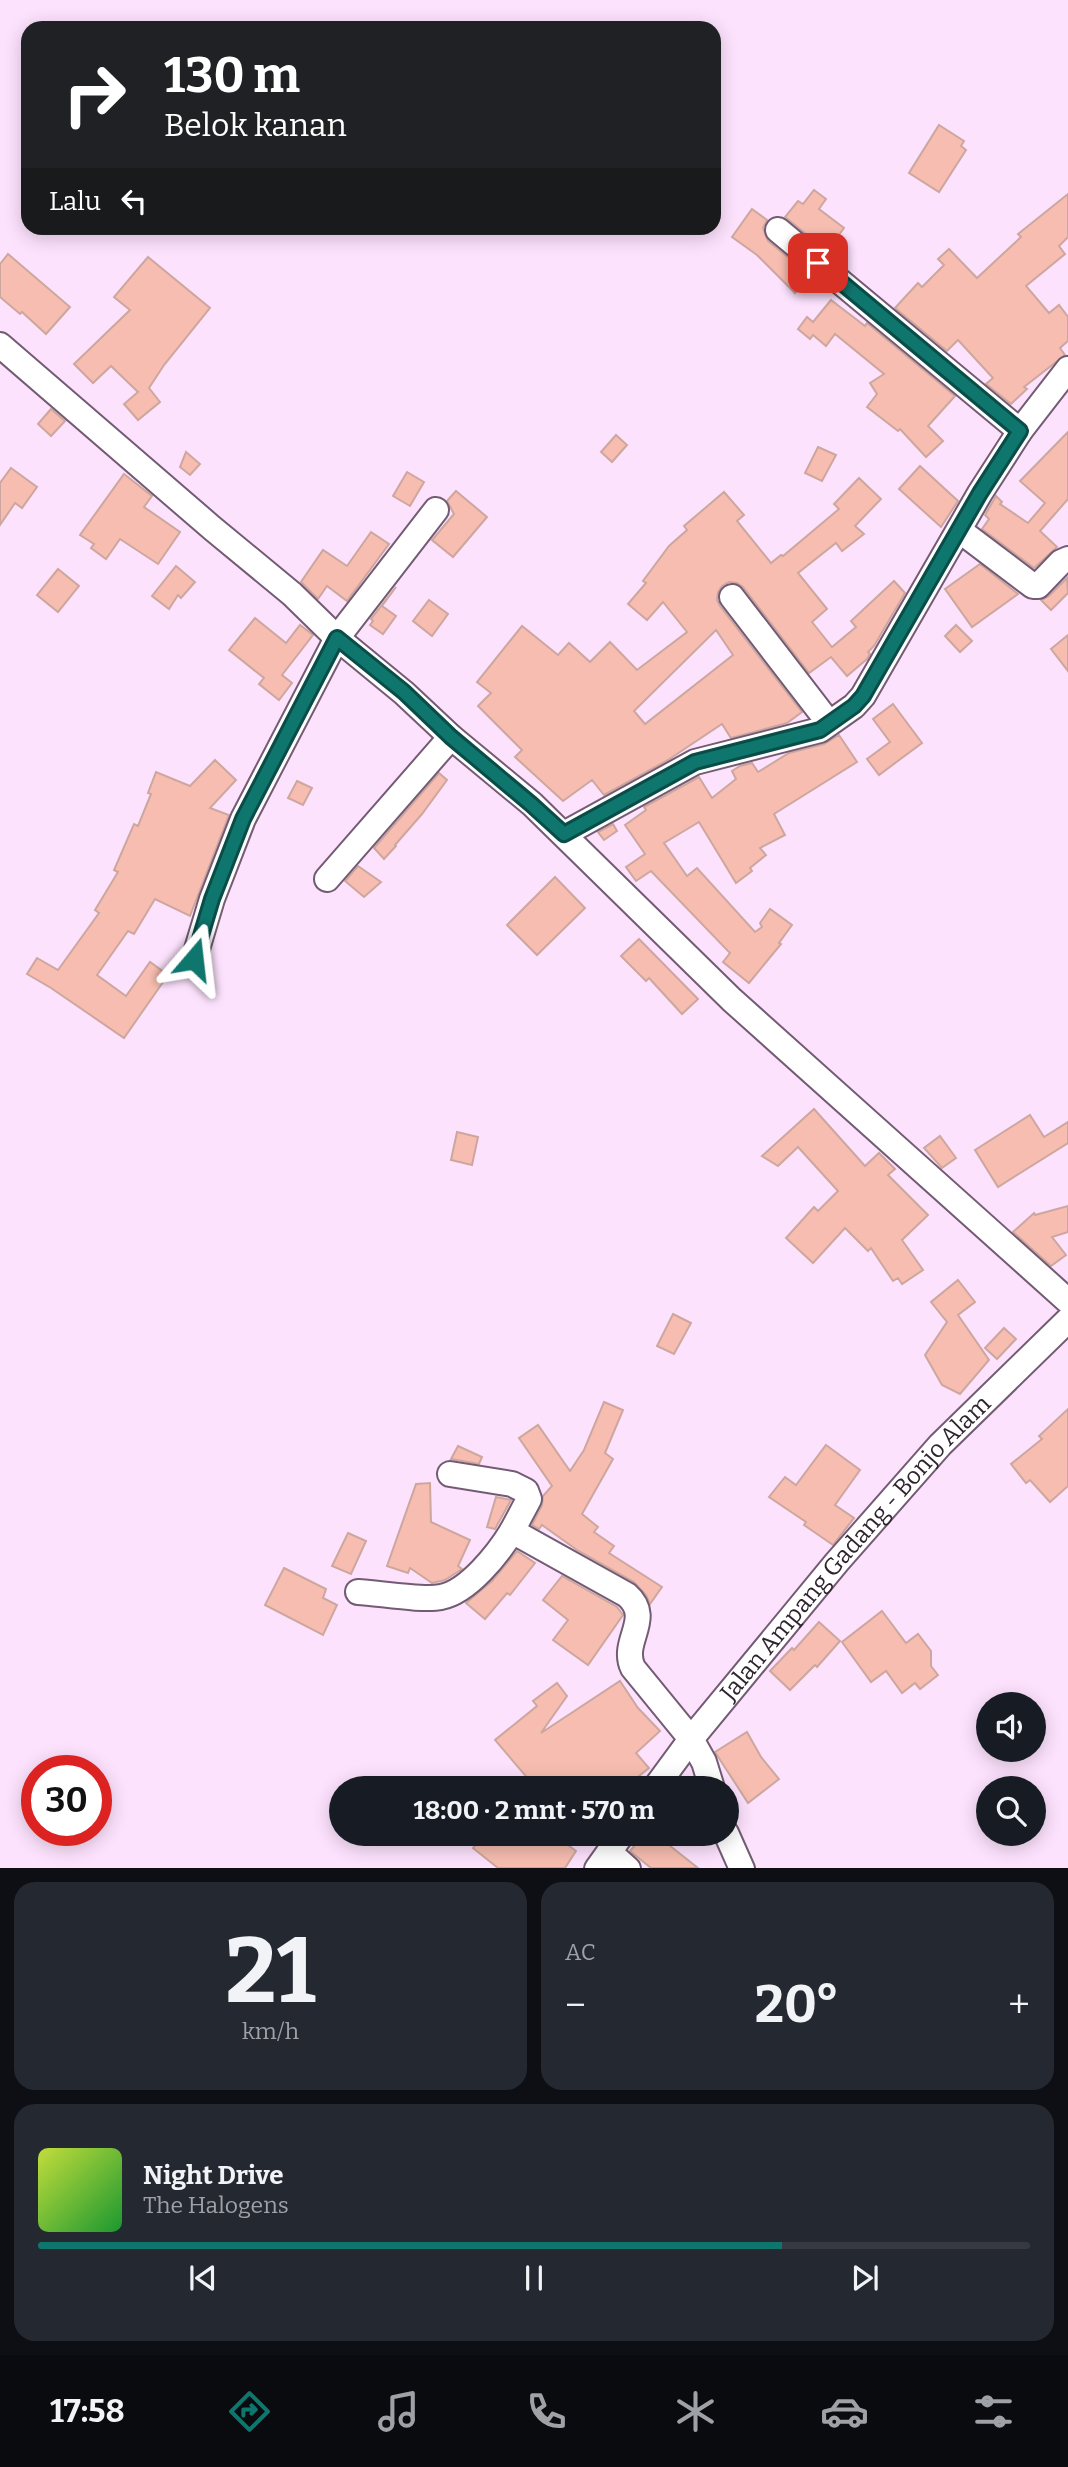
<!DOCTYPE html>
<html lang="id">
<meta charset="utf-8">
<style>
body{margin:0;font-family:Bitter,serif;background:#242831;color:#f1f3f6;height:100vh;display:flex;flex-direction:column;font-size:26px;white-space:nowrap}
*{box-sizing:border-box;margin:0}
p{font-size:23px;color:#9ea1a6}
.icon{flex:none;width:38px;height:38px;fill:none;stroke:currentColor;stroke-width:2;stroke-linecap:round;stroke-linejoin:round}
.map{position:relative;height:1868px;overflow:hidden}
.side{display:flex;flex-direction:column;gap:14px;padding:14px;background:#0d0f14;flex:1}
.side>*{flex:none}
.banner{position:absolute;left:21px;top:21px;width:700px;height:214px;border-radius:21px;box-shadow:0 4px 18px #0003;background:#202124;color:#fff;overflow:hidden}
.buttons{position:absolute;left:976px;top:1692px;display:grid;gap:14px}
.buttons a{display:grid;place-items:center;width:70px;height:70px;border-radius:50%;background:#171b24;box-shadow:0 4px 18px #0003;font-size:35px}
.speed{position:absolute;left:21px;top:1755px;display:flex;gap:14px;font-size:35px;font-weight:700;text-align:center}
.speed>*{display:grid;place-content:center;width:91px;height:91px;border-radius:50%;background:#171b24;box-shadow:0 4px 18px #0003;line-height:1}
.speed .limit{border:10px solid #d22;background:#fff;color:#111}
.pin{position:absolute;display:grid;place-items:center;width:60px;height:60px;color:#fff;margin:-30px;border-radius:14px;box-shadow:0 4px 10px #0006}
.me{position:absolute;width:77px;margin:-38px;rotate:17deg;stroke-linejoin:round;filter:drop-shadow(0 0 5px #0008)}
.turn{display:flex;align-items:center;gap:24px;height:147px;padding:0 28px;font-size:32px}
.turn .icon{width:91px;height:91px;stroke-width:2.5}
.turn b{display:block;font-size:49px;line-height:60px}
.then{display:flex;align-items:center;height:66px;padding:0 28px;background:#0003;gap:14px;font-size:26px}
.big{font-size:52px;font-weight:700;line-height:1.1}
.side .tile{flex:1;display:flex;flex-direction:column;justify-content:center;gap:10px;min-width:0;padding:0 24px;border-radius:21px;background:#242831}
.side .dial{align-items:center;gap:0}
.dial b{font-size:91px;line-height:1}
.song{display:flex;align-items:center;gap:21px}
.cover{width:84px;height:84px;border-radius:10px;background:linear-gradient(135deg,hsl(70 70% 55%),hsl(130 70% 35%))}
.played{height:7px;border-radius:4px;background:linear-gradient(90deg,#0f766e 75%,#363941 75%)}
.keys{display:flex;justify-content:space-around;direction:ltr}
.heat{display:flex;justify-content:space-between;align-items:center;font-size:38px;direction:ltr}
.side .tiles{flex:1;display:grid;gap:14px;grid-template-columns:1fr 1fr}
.tile:last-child{grid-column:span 2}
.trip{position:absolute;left:329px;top:1776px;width:410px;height:70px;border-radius:35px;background:#171b24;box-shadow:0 4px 18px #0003;font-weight:700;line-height:70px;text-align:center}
.tabs{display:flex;height:112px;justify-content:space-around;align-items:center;background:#090b0e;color:#9ea1a6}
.tabs .icon{width:49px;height:49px}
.tabs .active{color:#0f766e}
.tabs b{font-size:32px;color:#f1f3f6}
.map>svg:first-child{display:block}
</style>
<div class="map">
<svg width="1068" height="1869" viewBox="0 0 1068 1869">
<rect width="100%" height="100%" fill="#fde2fd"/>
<g fill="#f7bdb0" stroke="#cda79f" stroke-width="2" fill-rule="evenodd">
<path d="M939,125l25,16 -3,5 5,4 -27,42 -30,-19z"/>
<path d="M814,190l12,9 -7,10 25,19 -17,23 -42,-34 13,-16 5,3z"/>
<path d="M1068,194v43l-9,9 6,8 -39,32 23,27 10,-8 9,12v24l-8,7 5,7 -41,32 3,2 -16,15 -25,-20 7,-6 -35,-38 -11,11 -52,-43 23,-25 4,4 22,-22 -6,-6 11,-10 28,29 44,-41 -3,-3z"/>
<path d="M752,209l15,11 -4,8 5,13 43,35 -16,17 -38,-38 -25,-18z"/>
<path d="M8,254l62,53 -24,27 -24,-22 -2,2 -20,-17v-33z"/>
<path d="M148,257l62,51 -46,57 -15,23 11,14 -22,18 -14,-16 14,-12 -27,-26 -18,17 -19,-19 56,-54 -16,-13z"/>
<path d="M831,300l34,26 2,-3 88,73 -27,30 15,15 -17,16 -26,-28 -2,2 -31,-24 10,-13 -7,-11 14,-9 -49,-40 -9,12 -13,-11 -3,4 -12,-10 9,-12 6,5z"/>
<path d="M51,409l14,12 -14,15 -13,-12z"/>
<path d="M1068,432v67l-28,32 17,16 -23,21 -52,-39 7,-10 -4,-4 11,-19 6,6 -2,2 28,19 17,-20 -25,-22z"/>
<path d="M616,435l11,10 -15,17 -11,-10z"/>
<path d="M818,447l18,8 -14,26 -17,-8z"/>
<path d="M186,452l14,12 -10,11 -10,-8z"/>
<path d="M920,466l38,35 -17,26 -42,-38z"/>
<path d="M11,468l26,19 -15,21 -7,-5 -15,22v-42z"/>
<path d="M407,472l17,10 -14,24 -17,-10z"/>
<path d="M124,474l28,22 -8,11 36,25 -22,32 -38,-25 -14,20 -15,-11 3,-4 -14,-9z"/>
<path d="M859,478l22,21 -26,27 9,8 -22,17 -6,-8 -38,30 29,36 -15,13 20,25 24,-20 -5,-6 43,-40 11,12 -31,53 -6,6 2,2 -3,5 -20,17 -16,-19 -22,16 -66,-86 -6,-4 -8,-1 -7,4 -4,6 -1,8 3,6 82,106 -15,11 -56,15 -9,-14 -54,36 -64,35 -12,-15 -29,21 -48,-44 7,-7 -44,-44 13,-13 -14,-11 45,-56 36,29 11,-12 21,19 20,-20 27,28 50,-38 -24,-30 -16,18 -19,-16 18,-21 -3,-2 26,-35 18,-16 -3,-4 40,-34 20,23 -7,6 34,42 10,-8 2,1 56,-47 -5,-5zM716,630l17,25 -88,69 -11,-13z"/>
<path d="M456,491l31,26 -34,40 -21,-17 22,-26 -7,-13z"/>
<path d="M371,532l18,12 -42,57 -20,-15 -9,13 -17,-17 22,-32 24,16z"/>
<path d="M980,564l38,30 -46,33 -27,-38z"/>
<path d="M176,566l19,16 -14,16 -3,-3 -9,14 -17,-13z"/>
<path d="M58,569l21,17 -21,26 -21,-17z"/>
<path d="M1067,578l1,15 -17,17 -10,-10 8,-4z"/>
<path d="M396,587l-14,19 14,10 -13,18 -13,-9 3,-4 -2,-2z"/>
<path d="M429,600l19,14 -16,22 -19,-15z"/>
<path d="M255,618l31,25 14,-18 13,10 -31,40 10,8 -13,17 -20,-16 5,-6 -35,-28z"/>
<path d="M956,625l16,16 -12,11 -15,-16z"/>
<path d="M1068,635v36l-17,-22z"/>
<path d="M893,704l29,39 -43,32 -12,-16 23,-17 -17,-23z"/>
<path d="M839,735l18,27 -83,52 11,21 -25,13 6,7 -16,13 2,3 -16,12 -37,-61 -35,21 23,33 10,-8 58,64 7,-5 -2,-4 10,-14 22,16 -13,18 2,1 -32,39 -26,-21 7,-9 -79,-82 -15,10 -10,-14 19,-13 -20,-29 21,-15 -2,-3 55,-30 13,21 24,-19 -4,-8 8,-5 12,-3 6,9 31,-19 35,-9z"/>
<path d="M215,760l21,20 -26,28 19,7 -39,101 -35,-17 -21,35 -6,-3 -31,44 29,21 24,-34 18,13 -44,63 -73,-50 -24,-14 10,-16 21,12 41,-57 -4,-3 23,-38 -4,-2 20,-46 4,2 13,-32 -3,-1 8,-21 34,14z"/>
<path d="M439,773l8,7 -25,34 -27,31 1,1 -12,13 -10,-11z"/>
<path d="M297,781l15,7 -9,17 -15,-7z"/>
<path d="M613,824l4,7 -13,9 -6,-8z"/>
<path d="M358,866l23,16 -17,15 -19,-16z"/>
<path d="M555,877l30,31 -48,47 -30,-30z"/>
<path d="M639,939l59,60 -16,15 -33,-36 -3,3 -25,-25z"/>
<path d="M814,1109l51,57 14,-13 16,16 -7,6 40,40 -26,25 21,30 -21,14 -4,-6 -5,3 -22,-33 -3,3 -23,-23 -32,35 -27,-25 28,-31 4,4 20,-20 -40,-44 -20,19 -16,-10z"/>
<path d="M1030,1115l14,22 24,-15v21l-70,44 -23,-37z"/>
<path d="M457,1132l21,5 -6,28 -21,-5z"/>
<path d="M940,1136l16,22 -14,10 -18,-20z"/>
<path d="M1068,1206v26l-16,5 14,18 -15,11 -38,-34 21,-19 1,2z"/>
<path d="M958,1280l17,22 -17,13 31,45 -29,34 -18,-9 -17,-30 22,-33 -16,-20z"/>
<path d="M673,1314l18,9 -17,31 -17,-8z"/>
<path d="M1004,1328l12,11 -19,20 -12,-11z"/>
<path d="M604,1402l19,8 -18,43 8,6 -31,55 16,13 -4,5 20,14 -5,7 53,34 -12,17 -4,-9 -12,-13 -57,-32 -35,-25 -3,4 -7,-4 10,-20 1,-9 9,-10 -33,-48 19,-13 32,46 14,-21z"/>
<path d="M1068,1409v77l-18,16 -20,-22 -4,3 -15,-19 31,-25 -3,-3z"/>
<path d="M826,1445l34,25 -25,35 19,13 -21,27 -29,-20 2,-3 -37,-25 16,-20 11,8z"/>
<path d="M458,1446l24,11 -3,7 -28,-5z"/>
<path d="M430,1483l1,39 39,18 -12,26 4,3 -17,11 -13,3 -22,-15 -2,5 -21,-7 29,-82z"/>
<path d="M496,1497l15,3 -16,29 -8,-2z"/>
<path d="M348,1533l18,8 -15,33 -19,-8z"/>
<path d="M517,1551l18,12 -25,32 -3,-2 -22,26 -19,-16 26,-22z"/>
<path d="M284,1568l42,21 -3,9 14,7 -14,30 -58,-30z"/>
<path d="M562,1576l55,31 6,8 -35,50 -35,-25 15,-20 -25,-20z"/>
<path d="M882,1611l24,32 12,-9 13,17v15l7,9 -18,14 -5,-6 -13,10 -16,-22 -15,11 -29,-40z"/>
<path d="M819,1622l21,19 -23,26 -2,-2 -25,25 -20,-19 22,-23 2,2z"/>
<path d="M620,1681l18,27 22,23 -24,22 13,15 -25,20h-88l-41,-48 42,-34 -4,-5 24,-18 10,13 -26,37z"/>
<path d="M747,1732l14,25 18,22 -31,24 -33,-51z"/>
<path d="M484,1834h69l23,17 -11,17h-67l-25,-20z"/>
<path d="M644,1834h11l43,34h-47l-21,-17z"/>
</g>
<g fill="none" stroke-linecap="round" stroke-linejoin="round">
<g stroke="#735c73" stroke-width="28">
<g id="minor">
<path d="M778,230l242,201"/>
<path d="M0,345l212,183 80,66 45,44 67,55 47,44 81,67 200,196 336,301"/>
<path d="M959,530l74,56h5l23,-24 7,-3"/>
<path d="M732,597l97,126"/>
<path d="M564,834l131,-72 125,-32 34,-24 9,-10 117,-203 40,-62 48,-62"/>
<path d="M327,879l124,-142"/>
<path d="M194,959l18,-60 31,-80 94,-181 99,-128"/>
<path d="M450,1474l62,10 14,7 3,8 -17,32"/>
<path d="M358,1592c20,1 65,9 83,5 27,-5 57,-43 71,-66l115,64c27,24 -7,46 6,73l58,71 13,23 8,26"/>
<path id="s1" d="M655,1788l36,-49 146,-177 103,-117 128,-125"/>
<path d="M726,1833l16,36"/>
<path d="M609,1852l19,17"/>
<path d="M597,1869l25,-35"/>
</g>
</g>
<use href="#minor" stroke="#fff" stroke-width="24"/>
</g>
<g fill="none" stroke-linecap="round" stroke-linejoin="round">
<g stroke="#0a4d48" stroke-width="18">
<path id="route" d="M194,959l18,-60 31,-80 94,-181 67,54 47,45 80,67 33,30 131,-72 125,-32 34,-24 9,-10 117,-203 40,-62 -202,-168"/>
</g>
<use href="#route" stroke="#0f766e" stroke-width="12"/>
</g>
<g text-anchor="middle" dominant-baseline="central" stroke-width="5" stroke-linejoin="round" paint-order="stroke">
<g font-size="24" fill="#2e242e" stroke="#fdf7fd">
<text stroke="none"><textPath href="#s1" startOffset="313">Jalan Ampang Gadang - Bonjo Alam</textPath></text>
</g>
</g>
</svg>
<div class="buttons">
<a><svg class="icon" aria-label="sound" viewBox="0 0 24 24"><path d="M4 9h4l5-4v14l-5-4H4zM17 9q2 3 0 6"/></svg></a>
<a><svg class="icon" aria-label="search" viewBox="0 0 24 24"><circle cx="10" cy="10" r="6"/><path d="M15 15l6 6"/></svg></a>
</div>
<div class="speed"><div class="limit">30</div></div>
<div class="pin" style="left:818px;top:263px;background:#d93025"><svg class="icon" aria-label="arrive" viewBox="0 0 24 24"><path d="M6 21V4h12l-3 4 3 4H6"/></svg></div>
<svg class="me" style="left:194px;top:959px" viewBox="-20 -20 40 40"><path d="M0-17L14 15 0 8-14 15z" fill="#0f766e" stroke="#fff" stroke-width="4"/></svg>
<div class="trip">18:00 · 2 mnt · 570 m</div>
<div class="banner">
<div class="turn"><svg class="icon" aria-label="right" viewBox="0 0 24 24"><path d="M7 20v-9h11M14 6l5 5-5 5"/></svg><div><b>130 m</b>Belok kanan</div></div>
<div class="then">Lalu<svg class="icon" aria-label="left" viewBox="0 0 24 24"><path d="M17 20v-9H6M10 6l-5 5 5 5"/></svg></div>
</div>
</div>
<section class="side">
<div class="tiles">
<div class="tile dial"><b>21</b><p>km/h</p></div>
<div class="tile"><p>AC</p>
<div class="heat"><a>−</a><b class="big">20°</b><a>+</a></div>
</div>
<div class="tile">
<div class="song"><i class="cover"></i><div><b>Night Drive</b><p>The Halogens</p></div></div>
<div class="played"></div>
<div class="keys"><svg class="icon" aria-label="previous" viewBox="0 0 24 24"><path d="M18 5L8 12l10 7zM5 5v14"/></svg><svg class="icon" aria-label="pause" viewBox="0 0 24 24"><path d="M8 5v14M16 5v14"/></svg><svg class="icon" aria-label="next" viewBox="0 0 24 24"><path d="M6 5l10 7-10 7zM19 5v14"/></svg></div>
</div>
</div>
</section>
<nav class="tabs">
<b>17:58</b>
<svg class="icon active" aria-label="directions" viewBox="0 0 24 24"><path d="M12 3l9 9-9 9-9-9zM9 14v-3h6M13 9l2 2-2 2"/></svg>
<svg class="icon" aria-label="music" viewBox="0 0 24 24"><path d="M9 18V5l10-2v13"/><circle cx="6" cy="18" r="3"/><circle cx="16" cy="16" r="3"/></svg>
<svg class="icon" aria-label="phone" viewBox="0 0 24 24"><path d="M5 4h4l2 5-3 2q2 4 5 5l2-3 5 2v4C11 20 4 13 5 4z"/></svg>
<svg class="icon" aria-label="climate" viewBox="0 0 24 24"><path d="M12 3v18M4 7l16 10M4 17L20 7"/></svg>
<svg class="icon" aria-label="car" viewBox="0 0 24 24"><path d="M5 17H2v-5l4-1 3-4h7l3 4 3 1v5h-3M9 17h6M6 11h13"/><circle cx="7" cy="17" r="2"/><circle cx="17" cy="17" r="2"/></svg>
<svg class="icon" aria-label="filters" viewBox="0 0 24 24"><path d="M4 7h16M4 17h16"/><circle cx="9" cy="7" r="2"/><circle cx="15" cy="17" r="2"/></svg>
</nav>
